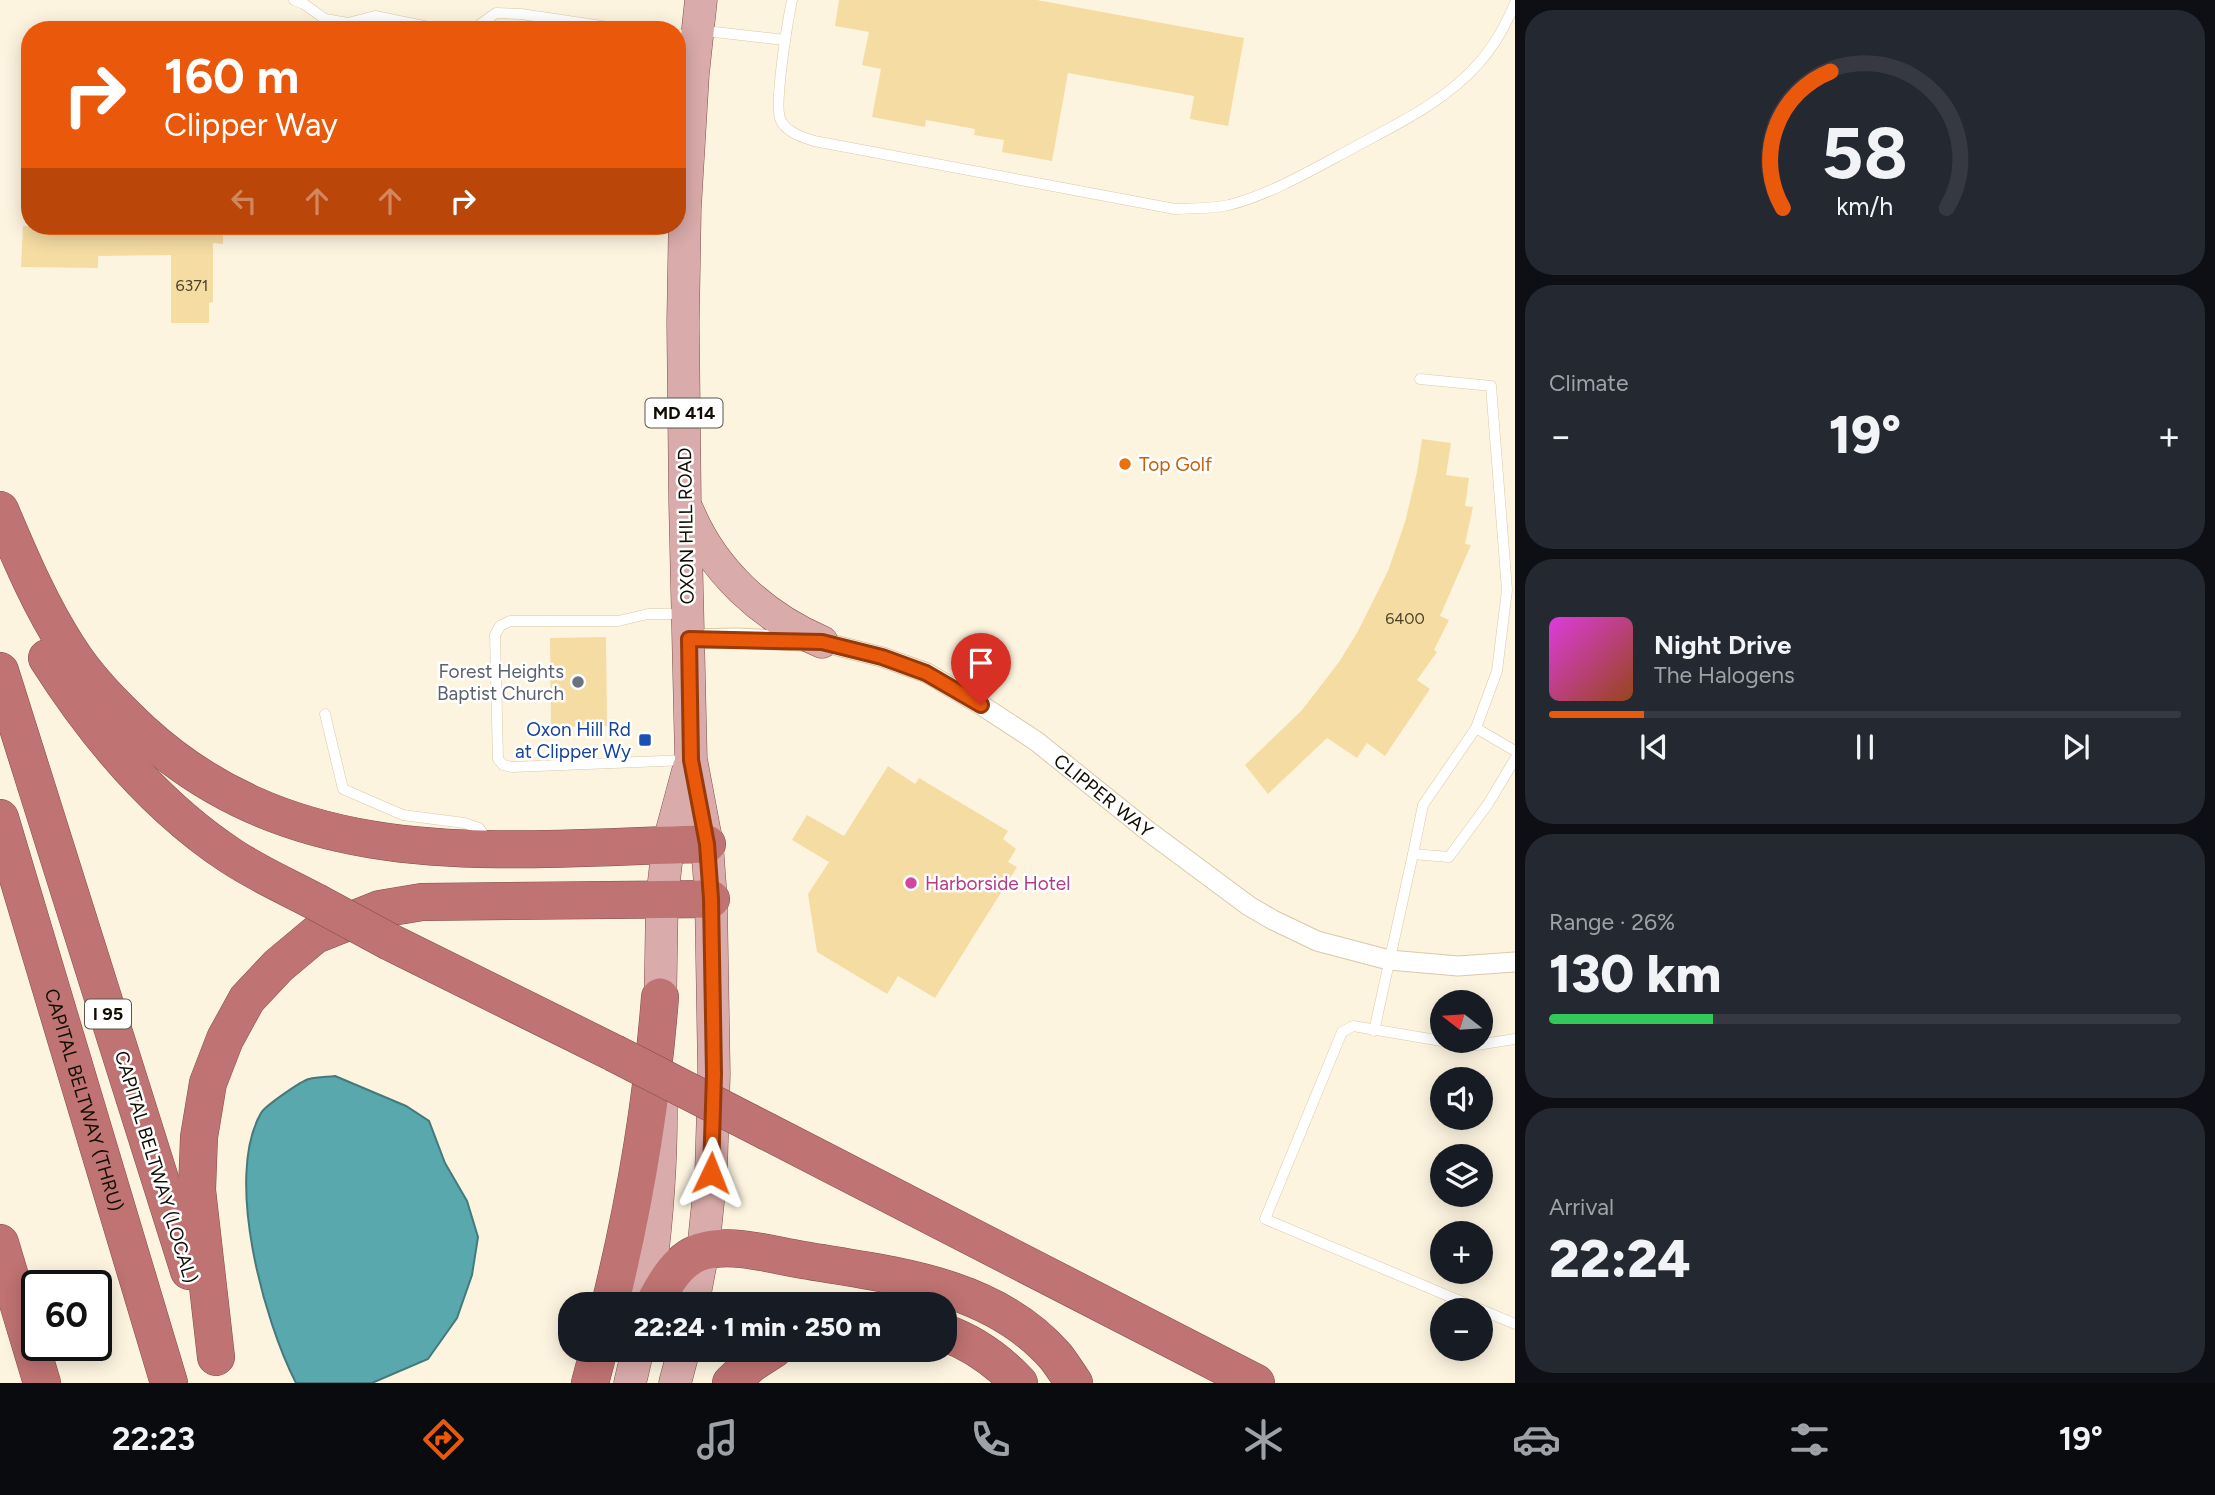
<!DOCTYPE html>
<meta charset="utf-8">
<style>
body{margin:0;font-family:Figtree,sans-serif;background:#242831;color:#f1f3f6;height:100vh;display:flex;flex-direction:column;font-size:26px;white-space:nowrap}
*{box-sizing:border-box;margin:0}
p{font-size:23px;color:#9ea1a6}
.icon{flex:none;width:38px;height:38px;fill:none;stroke:currentColor;stroke-width:2;stroke-linecap:round;stroke-linejoin:round}
.map{position:relative;flex:1;overflow:hidden}
.panel{display:flex;flex-direction:column;gap:10px;padding:10px;background:#0d0f14;width:700px}
.panel>*{flex:none}
.guide{position:absolute;left:21px;top:21px;width:665px;height:214px;border-radius:28px;box-shadow:0 4px 18px #0003;background:#ea580c;color:#fff;overflow:hidden}
.needle{width:46px;rotate:287deg}
.buttons{position:absolute;left:1430px;top:990px;display:grid;gap:14px}
.buttons a{display:grid;place-items:center;width:63px;height:63px;border-radius:50%;background:#171b24;box-shadow:0 4px 18px #0003;font-size:35px}
.speed{position:absolute;left:21px;top:1270px;display:flex;gap:14px;font-size:35px;font-weight:700;text-align:center}
.speed>*{display:grid;place-content:center;width:91px;height:91px;border-radius:50%;background:#171b24;box-shadow:0 4px 18px #0003;line-height:1}
.speed .limit{border:4px solid #111;border-radius:10px;background:#fff;color:#111}
.pin{position:absolute;display:grid;place-items:center;width:60px;height:60px;color:#fff;margin:-72px -30px;border-radius:50% 50% 50% 0;rotate:-45deg;box-shadow:0 0 7px #0007}
.pin .icon{rotate:45deg}
.me{position:absolute;width:77px;margin:-38px;rotate:2deg;stroke-linejoin:round;filter:drop-shadow(0 0 5px #0008)}
.turn{display:flex;align-items:center;gap:24px;height:147px;padding:0 28px;font-size:32px}
.turn .icon{width:91px;height:91px;stroke-width:2.5}
.turn b{display:block;font-size:49px;line-height:60px}
.lanes{display:flex;align-items:center;height:66px;padding:0 28px;background:#0003;justify-content:center;gap:35px;direction:ltr}
.lanes .off{opacity:.35}
.big{font-size:52px;font-weight:800;line-height:1.1}
.panel .tile{flex:1;display:flex;flex-direction:column;justify-content:center;gap:10px;min-width:0;padding:0 24px;border-radius:28px;background:#242831}
.panel .dial{align-items:center;gap:0}
.dial svg{height:182px;overflow:visible;fill:none;stroke:#363941;stroke-width:7;stroke-linecap:round;text-anchor:middle}
.dial text{fill:#f1f3f6;stroke:none}
.song{display:flex;align-items:center;gap:21px}
.cover{width:84px;height:84px;border-radius:10px;background:linear-gradient(135deg,hsl(300 70% 55%),hsl(20 70% 35%))}
.played{height:7px;border-radius:4px;background:linear-gradient(90deg,#ea580c 15%,#363941 15%)}
.keys{display:flex;justify-content:space-around;direction:ltr}
.heat{display:flex;justify-content:space-between;align-items:center;font-size:38px;direction:ltr}
.charge{height:10px;border-radius:5px;background:linear-gradient(90deg,#34c759 26%,#363941 0)}
.trip{position:absolute;left:558px;top:1292px;width:399px;height:70px;border-radius:28px;background:#171b24;box-shadow:0 4px 18px #0003;font-weight:800;line-height:70px;text-align:center}
.tab-bar{display:flex;height:112px;justify-content:space-around;align-items:center;background:#090b0e;color:#9ea1a6}
.tab-bar .icon{width:49px;height:49px}
.tab-bar .selected{color:#ea580c}
.tab-bar b{font-size:32px;color:#f1f3f6}
main{display:flex;flex:1;min-height:0}
.map>svg:first-child{display:block}
</style>
<main>
<div class="map">
<svg width="1515" height="1383" viewBox="0 0 1515 1383">
<rect width="100%" height="100%" fill="#fdf4e0"/>
<path fill="#59a8ae" stroke="#447a7b" stroke-width="2" d="M335,1076l71,30 23,15 16,42 22,38 11,36 -6,38 -15,43 -29,41 -56,24h-76c-32,-62 -72,-206 -35,-270 4,-7 40,-32 48,-34 8,-2 18,-2 26,-3z"/>
<g fill="#f5dca3">
<path d="M839,0h198l207,38 -16,88 -38,-7 4,-23 -126,-23 -16,88 -50,-9 2,-12 -30,-5 1,-6 -49,-9 -1,7 -53,-10 9,-48 -19,-4 7,-33 -34,-6z"/>
<path d="M23,226h200v18l-10,-1v59l-4,1v20h-38v-68l-73,1v12l-77,-1z"/>
<path d="M1422,439l29,4 -5,32 23,3 -4,28 8,1 -8,37 6,1 -31,71 9,4 -15,30 3,2 -20,28 13,9 -45,67 -18,-13 -10,15 -30,-20 -59,56 -23,-29 57,-55 37,-48 18,-29 31,-62 17,-49 12,-50z"/>
<path d="M606,637l1,89 -56,1 -1,-89z"/>
<path d="M888,766l27,18 4,-6 89,53 -5,8 13,10 -8,13 9,5 -82,131 -37,-22 -11,18 -70,-42 -9,-58 21,-32 -37,-22 15,-25 37,21z"/>
</g>
<g fill="none" stroke-linecap="round" stroke-linejoin="round">
<g stroke="#d8c9a8" stroke-width="11">
<g id="lane">
<path d="M294,0l10,4 21,15 23,4 27,-7 68,14"/>
<path d="M792,0c-4,20 -19,107 -11,121 7,12 21,16 33,20l361,68c18,-1 36,0 54,-4 42,-11 83,-35 122,-56 44,-24 94,-47 128,-86 16,-18 27,-38 36,-60"/>
<path d="M462,30l13,-2 21,-15 25,1 108,16"/>
<path d="M677,36l20,-6 88,10"/>
<path d="M1420,379l71,7 16,204 -10,81 -21,57 39,23"/>
<path d="M684,614h-36l-30,7h-108l-10,5 -5,9 3,124 5,6 9,2 176,-7"/>
<path d="M325,714l18,75 60,26 61,8 15,5 9,13"/>
<path d="M1413,854l10,-49 53,-77"/>
<path d="M1374,1031l39,-177 36,3 39,-53 27,-45"/>
<path d="M1442,1041l-89,-15 -11,6 -77,187 250,105"/>
<path d="M1448,1041l29,4 38,-6"/>
</g>
</g>
<g stroke="#d8c9a8" stroke-width="21">
<g id="street">
<path id="s1" d="M689,639l48,-1 85,4 60,15 45,16 54,32 55,36 112,90 101,75 24,14 44,21 72,19 69,6 57,-4"/>
</g>
</g>
<g stroke="#824f4b" stroke-width="33">
<g id="primary">
<path d="M688,511c25,60 75,106 134,131"/>
<path d="M660,1020l2,-121 6,-54 21,-78"/>
<path d="M646,1304c10,-69 16,-135 15,-204"/>
<path d="M693,1304l10,-53 8,-78 3,-99 -3,-175 -4,-55 -16,-85 -6,-256 -2,-180 2,-115 8,-134 8,-74"/>
<path d="M630,1383l8,-34"/>
<path d="M675,1383l9,-34"/>
</g>
</g>
<g stroke="#824f4b" stroke-width="38">
<g id="highway">
<path d="M0,510c20,47 40,95 68,138 19,31 47,58 73,83 161,148 366,117 566,113"/>
<path d="M47,658c49,77 108,148 184,198 27,18 57,31 85,46"/>
<path d="M0,671l189,600"/>
<path id="s2" d="M0,818l169,565"/>
<path d="M390,942l224,111"/>
<path d="M768,1132l488,251"/>
<path d="M0,1243l42,140"/>
<path d="M610,1304c25,-101 42,-203 50,-307"/>
<path d="M654,1304c11,-21 25,-47 50,-53 31,-8 68,4 99,9 89,15 190,24 253,97 6,8 12,17 18,26"/>
<path d="M945,1333c28,10 53,28 74,50"/>
<path d="M216,1357l-19,-167 2,-53 9,-54 17,-44 22,-40 31,-33 37,-31 65,-26 42,-7 289,-3"/>
<path d="M590,1383l9,-34"/>
<path d="M731,1383l20,-19 23,-15"/>
</g>
</g>
<use href="#lane" stroke="#fff" stroke-width="10"/>
<use href="#street" stroke="#fff" stroke-width="19"/>
<use href="#primary" stroke="#d9abaa" stroke-width="32"/>
<use href="#highway" stroke="#bf7372" stroke-width="37"/>
<g stroke="#824f4b" stroke-width="38" stroke-linecap="butt">
<g id="highway-bridge">
<path d="M316,902l74,40"/>
<path d="M614,1053l154,79"/>
</g>
</g>
<use href="#highway-bridge" stroke="#bf7372" stroke-width="37"/>
</g>
<g fill="none" stroke-linecap="round" stroke-linejoin="round">
<g stroke="#983908" stroke-width="18">
<path id="route" d="M711,1173l3,-99 -3,-175 -4,-55 -16,-84 -2,-121 133,3 60,15 44,16 55,32"/>
</g>
<use href="#route" stroke="#ea580c" stroke-width="12"/>
</g>
<circle fill="#e8710a" stroke="#fff" stroke-width="2.5" cx="1125" cy="464" r="7"/>
<circle fill="#6b7280" stroke="#fff" stroke-width="2.5" cx="578" cy="682" r="7"/>
<rect fill="#1a4fb4" stroke="#fff" stroke-width="2.5" x="638" y="733" width="14" height="14" rx="3.5"/>
<circle fill="#d1479c" stroke="#fff" stroke-width="2.5" cx="911" cy="883" r="7"/>
<g text-anchor="middle" dominant-baseline="central" stroke-width="5" stroke-linejoin="round" paint-order="stroke">
<g font-size="16" fill="#4b412b">
<text x="192" y="285">6371</text>
<text x="1405" y="618">6400</text>
</g>
<g fill="#fff" stroke="#59564f" stroke-width="2">
<rect x="645.5" y="398.5" width="77" height="29" rx="5"/>
<rect x="85" y="999.5" width="46" height="29" rx="5"/>
</g>
<g font-size="18" font-weight="bold" fill="#120d03">
<text x="684" y="413">MD 414</text>
<text x="108" y="1014">I 95</text>
</g>
<g font-size="19" fill="#c56008" stroke="#fff" text-anchor="start">
<text x="1139" y="464">Top Golf</text>
</g>
<g font-size="19" fill="#120d03" stroke="#fff">
<text transform="translate(686 526) rotate(-91)">OXON HILL ROAD</text>
<text stroke="none"><textPath href="#s1" startOffset="458">CLIPPER WAY</textPath></text>
<text stroke="none"><textPath href="#s2" startOffset="294">CAPITAL BELTWAY (THRU)</textPath></text>
<text transform="translate(156 1167) rotate(73)">CAPITAL BELTWAY (LOCAL)</text>
</g>
<g font-size="19" fill="#5b616d" stroke="#fff" text-anchor="end">
<text x="564" y="671">Forest Heights<tspan x="564" dy="22">Baptist Church</tspan></text>
</g>
<g font-size="19" fill="#164399" stroke="#fff" text-anchor="end">
<text x="631" y="729">Oxon Hill Rd<tspan x="631" dy="22">at Clipper Wy</tspan></text>
</g>
<g font-size="19" fill="#b23c85" stroke="#fff" text-anchor="start">
<text x="925" y="883">Harborside Hotel</text>
</g>
</g>
</svg>
<div class="buttons">
<a><svg class="needle" viewBox="-14 -14 28 28"><path d="M0-13l5 13h-10z" fill="#e53935"/><path d="M0 13l5-13h-10z" fill="#9ea1a6"/></svg></a>
<a><svg class="icon" aria-label="sound" viewBox="0 0 24 24"><path d="M4 9h4l5-4v14l-5-4H4zM17 9q2 3 0 6"/></svg></a>
<a><svg class="icon" aria-label="layers" viewBox="0 0 24 24"><path d="M12 4l9 5-9 5-9-5zM3 14l9 5 9-5"/></svg></a>
<a>+</a>
<a>−</a>
</div>
<div class="speed"><div class="limit">60</div></div>
<div class="pin" style="left:981px;top:705px;background:#d93025"><svg class="icon" aria-label="arrive" viewBox="0 0 24 24"><path d="M6 21V4h12l-3 4 3 4H6"/></svg></div>
<svg class="me" style="left:711px;top:1173px" viewBox="-20 -20 40 40"><path d="M0-17L14 15 0 8-14 15z" fill="#ea580c" stroke="#fff" stroke-width="4"/></svg>
<div class="trip">22:24 · 1 min · 250 m</div>
<div class="guide">
<div class="turn"><svg class="icon" aria-label="right" viewBox="0 0 24 24"><path d="M7 20v-9h11M14 6l5 5-5 5"/></svg><div><b>160 m</b>Clipper Way</div></div>
<div class="lanes"><svg class="icon off" aria-label="left" viewBox="0 0 24 24"><path d="M17 20v-9H6M10 6l-5 5 5 5"/></svg><svg class="icon off" aria-label="ahead" viewBox="0 0 24 24"><path d="M12 20V5M6 11l6-6 6 6"/></svg><svg class="icon off" aria-label="ahead" viewBox="0 0 24 24"><path d="M12 20V5M6 11l6-6 6 6"/></svg><svg class="icon" aria-label="right" viewBox="0 0 24 24"><path d="M7 20v-9h11M14 6l5 5-5 5"/></svg></div>
</div>
</div>
<section class="panel">
<div class="tile dial"><svg viewBox="0 0 100 80">
<path d="M14 69A42 42 0 1 1 86 69"/>
<path d="M14 69A42 42 0 0 1 35 9" stroke="#ea580c"/>
<text x="50" y="56" font-size="32" font-weight="700">58</text>
<text x="50" y="72" font-size="11">km/h</text>
</svg></div>
<div class="tile"><p>Climate</p>
<div class="heat"><a>−</a><b class="big">19°</b><a>+</a></div>
</div>
<div class="tile">
<div class="song"><i class="cover"></i><div><b>Night Drive</b><p>The Halogens</p></div></div>
<div class="played"></div>
<div class="keys"><svg class="icon" aria-label="previous" viewBox="0 0 24 24"><path d="M18 5L8 12l10 7zM5 5v14"/></svg><svg class="icon" aria-label="pause" viewBox="0 0 24 24"><path d="M8 5v14M16 5v14"/></svg><svg class="icon" aria-label="next" viewBox="0 0 24 24"><path d="M6 5l10 7-10 7zM19 5v14"/></svg></div>
</div>
<div class="tile"><p>Range · 26%</p><b class="big">130 km</b><div class="charge"></div></div>
<div class="tile"><p>Arrival</p><b class="big">22:24</b></div>
</section>
</main>
<nav class="tab-bar">
<b>22:23</b>
<svg class="icon selected" aria-label="directions" viewBox="0 0 24 24"><path d="M12 3l9 9-9 9-9-9zM9 14v-3h6M13 9l2 2-2 2"/></svg>
<svg class="icon" aria-label="music" viewBox="0 0 24 24"><path d="M9 18V5l10-2v13"/><circle cx="6" cy="18" r="3"/><circle cx="16" cy="16" r="3"/></svg>
<svg class="icon" aria-label="phone" viewBox="0 0 24 24"><path d="M5 4h4l2 5-3 2q2 4 5 5l2-3 5 2v4C11 20 4 13 5 4z"/></svg>
<svg class="icon" aria-label="climate" viewBox="0 0 24 24"><path d="M12 3v18M4 7l16 10M4 17L20 7"/></svg>
<svg class="icon" aria-label="car" viewBox="0 0 24 24"><path d="M5 17H2v-5l4-1 3-4h7l3 4 3 1v5h-3M9 17h6M6 11h13"/><circle cx="7" cy="17" r="2"/><circle cx="17" cy="17" r="2"/></svg>
<svg class="icon" aria-label="filters" viewBox="0 0 24 24"><path d="M4 7h16M4 17h16"/><circle cx="9" cy="7" r="2"/><circle cx="15" cy="17" r="2"/></svg>
<b>19°</b>
</nav>
